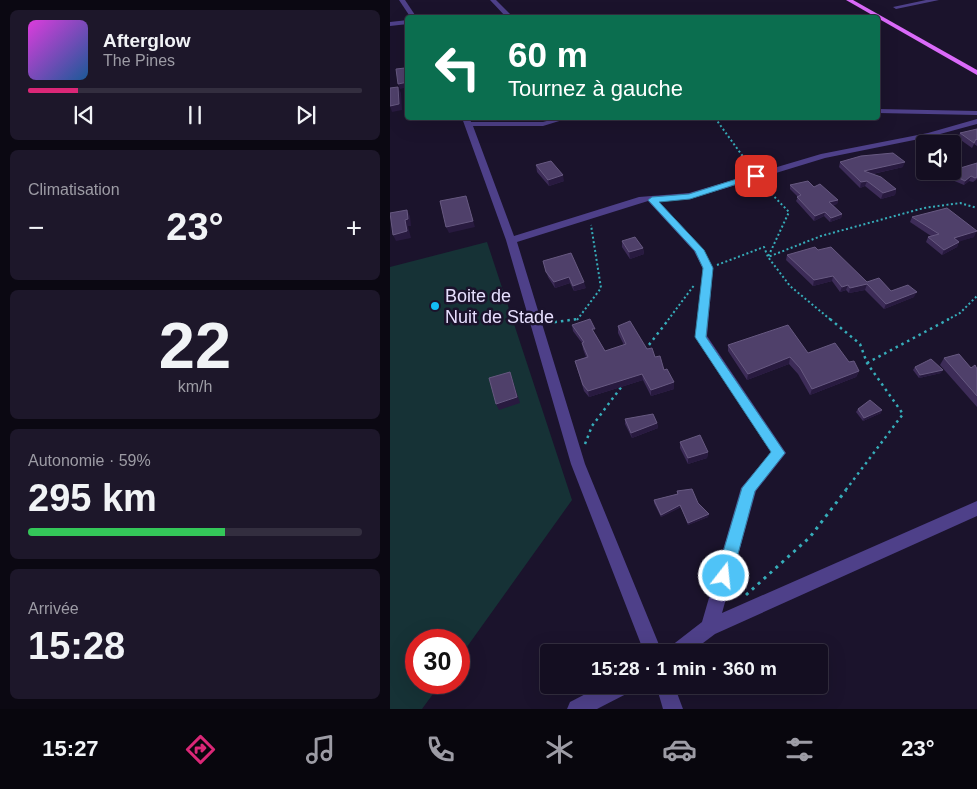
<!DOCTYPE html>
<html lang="fr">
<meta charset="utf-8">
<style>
body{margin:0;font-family:Helvetica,sans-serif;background:#1d172a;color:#f1f3f6;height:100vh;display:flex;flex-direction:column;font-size:19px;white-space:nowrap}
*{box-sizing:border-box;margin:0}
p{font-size:16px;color:#9d9ca5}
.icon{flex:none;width:28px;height:28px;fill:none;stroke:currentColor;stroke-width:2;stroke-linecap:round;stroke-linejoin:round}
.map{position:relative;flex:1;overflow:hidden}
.side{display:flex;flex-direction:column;gap:10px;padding:10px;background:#0b0812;width:390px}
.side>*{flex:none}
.guide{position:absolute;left:15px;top:15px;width:475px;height:105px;border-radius:5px;box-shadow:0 5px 20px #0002,0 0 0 1px #332e3f;background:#0b6e4f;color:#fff;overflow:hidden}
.controls{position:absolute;left:526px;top:135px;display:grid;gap:10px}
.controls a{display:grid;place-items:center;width:45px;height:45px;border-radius:5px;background:#140e21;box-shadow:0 5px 20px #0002,0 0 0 1px #332e3f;font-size:25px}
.speed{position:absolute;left:15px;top:629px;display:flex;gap:10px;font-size:25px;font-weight:700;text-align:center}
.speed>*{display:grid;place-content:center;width:65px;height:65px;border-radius:50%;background:#140e21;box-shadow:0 5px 20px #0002,0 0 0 1px #332e3f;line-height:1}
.speed .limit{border:8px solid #d22;background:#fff;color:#111}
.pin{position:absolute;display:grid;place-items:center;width:42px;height:42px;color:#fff;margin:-21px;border-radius:10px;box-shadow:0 2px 8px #0006}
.me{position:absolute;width:55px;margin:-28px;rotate:16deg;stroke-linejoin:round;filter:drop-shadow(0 0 4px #0008)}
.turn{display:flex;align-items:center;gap:18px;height:105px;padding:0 20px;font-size:22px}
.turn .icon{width:65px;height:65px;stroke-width:2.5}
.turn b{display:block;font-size:35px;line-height:42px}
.big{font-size:38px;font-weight:700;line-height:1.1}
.side .widget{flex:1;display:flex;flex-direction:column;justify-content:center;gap:8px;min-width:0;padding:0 18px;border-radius:8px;background:#1d172a}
.side .dial{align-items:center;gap:0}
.dial b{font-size:65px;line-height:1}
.song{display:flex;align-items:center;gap:15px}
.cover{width:60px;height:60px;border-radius:8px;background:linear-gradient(135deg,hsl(300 70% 55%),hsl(210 70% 35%))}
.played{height:5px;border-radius:2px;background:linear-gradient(90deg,#db2777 15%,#332e3f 15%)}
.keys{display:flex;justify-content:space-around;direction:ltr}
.heat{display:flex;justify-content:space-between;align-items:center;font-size:28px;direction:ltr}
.charge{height:8px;border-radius:4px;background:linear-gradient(90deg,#34c759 59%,#332e3f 0)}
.trip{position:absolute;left:150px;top:644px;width:288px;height:50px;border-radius:5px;background:#140e21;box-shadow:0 5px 20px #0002,0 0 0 1px #332e3f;font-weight:700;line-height:50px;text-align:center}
.menu{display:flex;height:80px;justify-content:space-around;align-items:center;background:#08060d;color:#9d9ca5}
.menu .icon{width:35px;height:35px}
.menu .selected{color:#db2777}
.menu b{font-size:22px;color:#f1f3f6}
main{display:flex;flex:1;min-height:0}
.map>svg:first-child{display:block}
</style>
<main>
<section class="side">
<div class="widget">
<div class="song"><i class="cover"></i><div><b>Afterglow</b><p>The Pines</p></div></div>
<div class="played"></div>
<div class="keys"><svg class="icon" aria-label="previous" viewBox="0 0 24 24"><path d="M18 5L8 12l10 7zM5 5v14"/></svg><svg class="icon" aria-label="pause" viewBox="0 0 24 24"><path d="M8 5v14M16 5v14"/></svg><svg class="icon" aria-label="next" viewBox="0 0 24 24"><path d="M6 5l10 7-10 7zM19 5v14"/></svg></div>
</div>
<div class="widget"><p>Climatisation</p>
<div class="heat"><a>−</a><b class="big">23°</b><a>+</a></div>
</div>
<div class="widget dial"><b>22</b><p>km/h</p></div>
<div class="widget"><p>Autonomie · 59%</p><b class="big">295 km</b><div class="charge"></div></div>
<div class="widget"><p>Arrivée</p><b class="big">15:28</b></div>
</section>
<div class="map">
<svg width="587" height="709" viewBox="0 0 587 709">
<rect width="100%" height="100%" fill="#1b132c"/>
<path fill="#163236" d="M97,242l85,258 -113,158v-18h-43v42l25,1 -19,26h-32v-442z"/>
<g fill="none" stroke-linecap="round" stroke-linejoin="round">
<g stroke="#36adba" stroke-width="2" stroke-dasharray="2 2.5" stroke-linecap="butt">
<path d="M325,118l37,51"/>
<path d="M372,184l27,28 -21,45 22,29 41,34"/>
<path d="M327,265l47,-18 4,10 53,-21 103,-28 36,-5 17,5"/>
<path d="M187,320l24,-32 -10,-63"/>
<path d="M278,320l27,-36"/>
<path d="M557,320l13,-7 17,-17"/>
</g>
<g stroke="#36adba" stroke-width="2.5" stroke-dasharray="2.5 4" stroke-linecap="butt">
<path d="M440,319l30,25 7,19 36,51 -58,77"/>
<path d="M158,323l30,-4"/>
<path d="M255,350l24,-31"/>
<path d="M477,363l82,-44"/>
<path d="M195,444l7,-18 30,-40"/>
</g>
<path stroke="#36adba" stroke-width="3" stroke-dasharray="3 5" stroke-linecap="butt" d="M356,595l64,-58 36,-47"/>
<g fill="#4e4089" fill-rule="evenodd">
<path d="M9,0h6l12,18h-6z"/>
<path d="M100,0h6l18,18h-7z"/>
<path d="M536,0h13l-43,9 -3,-2z"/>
<path d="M18,20v4l-18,2v-4z"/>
<path d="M488,109l99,2v4l-99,-2z"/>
<path d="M72,118h8l1,4h72l15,-4h11l-26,8h-70l41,110 125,-39 50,-4 132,-39 107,-21 49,-14v5l-48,13 -104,21 -135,41 -32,2 46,49 9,19 -6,67 79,117 -30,38 -34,122 255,-112v15l-262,118 -24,18h-23l3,-6 31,-24 39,-134 30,-36 -76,-115 8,-68 -9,-18 -46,-50 -131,41 68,222 77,188h-18l-73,-188 -65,-224z"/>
<path d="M213,685h29l-2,7 -33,17h-30l3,-7z"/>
<path d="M266,685h18l9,24h-20z"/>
</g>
<path fill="#da6af9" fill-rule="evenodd" d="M456,0h7l124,70v5z"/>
</g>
<g fill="#3d2c58">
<path d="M587,129v17l-3,-2 -2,4 -14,-10 2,-5z"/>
<path d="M450,162l63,5 -30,7 23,15 -1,6 -14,4 -16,-13 -5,2 -21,-21z"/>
<path d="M587,163v16l-4,3 -4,-1 -5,4 -19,-8 2,-5z"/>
<path d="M146,165l28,16 -15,5 -12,-14z"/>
<path d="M400,185l24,2 24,13 -1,4 -4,1 9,9 -1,4 -11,4 -6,-6 -10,5 -18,-20 2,-4 -8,-8z"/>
<path d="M522,217l62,20 -15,4 -2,6 -15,8 -16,-13 2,-5 3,-1 -21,-14z"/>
<path d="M232,241l21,7 1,6 -14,5 -8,-12z"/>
<path d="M428,250l49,32 24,9 23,6 -30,12 -19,-19 -16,3 -3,-3 -6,2 -8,-11 -19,5 -27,-26 1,-5z"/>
<path d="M153,261l43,27 -12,3 -4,-8 -15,5 -7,-11z"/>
<path d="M182,325l24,10 9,16 19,-6 -6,-12v-7l29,23 8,8 19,25v7l-23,7 -8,-16 -54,17 -5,-6 -9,-30 11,-4 -3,-8 -1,-6 -9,-12z"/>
<path d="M338,345l80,8 41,9 10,9 -3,6 -46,18 -12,-21 -9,-10 -42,16 -19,-29z"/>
<path d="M554,358l33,11v38l-37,-42z"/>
<path d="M525,367l26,6 -22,5 -6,-8z"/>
<path d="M468,409l23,4 -18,8 -7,-9z"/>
<path d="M235,419l32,4 1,5 -26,10 -7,-14z"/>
<path d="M290,442l28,10 -1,6 -19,6 -8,-16z"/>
<path d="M287,491l21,12 10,14 -20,8 -7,-18 -20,10 -7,-14v-3l23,-6z"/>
</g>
<g fill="#281a3f">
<path d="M18,82v5l-8,2 -2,-5z"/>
<path d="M8,87l3,6 1,17 -10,2 -2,-6z"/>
<path d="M515,162l-2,5 -40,9 1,-5z"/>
<path d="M173,175l1,6 -15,5 -1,-6z"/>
<path d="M581,176l-2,5 -5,4 1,-4z"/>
<path d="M477,181l-2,5 -5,2 1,-6z"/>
<path d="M506,189l-1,6 -14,4 2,-6z"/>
<path d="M76,196l9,31 -26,6 -3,-6z"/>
<path d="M448,200l-1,4 -9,2 1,-4z"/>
<path d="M17,210l3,6 1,10h-3l3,12 -15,3 -3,-6 12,-15z"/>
<path d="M435,212l-1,4 -10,5 1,-5z"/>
<path d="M452,214l-1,4 -11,4 1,-4z"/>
<path d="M587,231l-3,6 -22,7 2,-6z"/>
<path d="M569,242l-2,5 -15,8 2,-5z"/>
<path d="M253,248l1,6 -14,5 -1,-7z"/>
<path d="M443,276l-1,5 -19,5 1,-6z"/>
<path d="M179,277l1,6 -15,5 -1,-6z"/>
<path d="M194,282l2,6 -12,3 -1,-5z"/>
<path d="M477,284l-2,6 -16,3 1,-5z"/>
<path d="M458,285l-2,5 -6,2 2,-5z"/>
<path d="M527,292l-3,5 -30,12 2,-5z"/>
<path d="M400,357l-1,7 -42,16 1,-6z"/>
<path d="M553,370l-2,3 -22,5 1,-3z"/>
<path d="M469,371l-3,6 -46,18 2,-6z"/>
<path d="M120,372l10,31 -21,7 -3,-6z"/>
<path d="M252,374l1,6 -54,17 -1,-6z"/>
<path d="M284,382v7l-23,7v-6z"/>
<path d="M492,410l-1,3 -18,8 1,-3z"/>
<path d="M267,423l1,5 -26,10 -1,-5z"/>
<path d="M318,452l-1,6 -19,6v-6z"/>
<path d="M290,505l1,2 -20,10v-2z"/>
<path d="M319,514l-1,3 -20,8v-2z"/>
</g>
<g fill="#4f406a" stroke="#675981">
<path d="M15,68l3,14 -10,2 -2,-15z"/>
<path d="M8,87l1,17 -9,2v-18z"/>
<path d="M587,129v11l-1,-1 -2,4 -14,-10z"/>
<path d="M503,153l12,9 -41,9 17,6 15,12 -13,4 -16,-12 -6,1 -21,-20 21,-6z"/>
<path d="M161,161l12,14 -15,5 -12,-15z"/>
<path d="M587,163v14l-2,1 -4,-2 -6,5 -18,-9z"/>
<path d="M418,181l6,6 6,-3 18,16 -9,2 13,12 -11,4 -6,-6 -10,4 -18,-19 4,-2 -11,-10z"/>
<path d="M76,196l7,25 -27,6 -6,-26z"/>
<path d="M557,208l30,23 -23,7 5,4 -15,8 -16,-13 11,-3 -27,-17z"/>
<path d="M17,210l1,9 -3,1 2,11 -14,4 -3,-22z"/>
<path d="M245,237l8,11 -14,4 -7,-11z"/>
<path d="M425,247l3,3 13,-3 36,35 12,-4 12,13 17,-6 9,7 -31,12 -19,-20 -17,4 -2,-3 -6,2 -9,-11 -19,4 -27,-25z"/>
<path d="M181,253l13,29 -11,4 -4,-9 -15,5 -8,-10 -3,-11z"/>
<path d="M200,319l5,10h-3l13,22 21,-7 -8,-18 12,-5 17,28 5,-1 3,9 5,-1 4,14 3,-1 7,13 -23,8 -9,-16 -54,17 -5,-6 -8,-24 13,-4 -6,-14 2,-1 -12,-17z"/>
<path d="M398,325l20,28 27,-10 14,19 5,-1 5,10 -47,18 -12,-21 -10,-11 -42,17 -20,-29z"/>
<path d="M569,354l12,14 4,-3 2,4v27l-33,-38z"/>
<path d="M541,359l12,11 -23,5 -5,-8z"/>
<path d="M120,372l7,25 -21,7 -7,-26z"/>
<path d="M480,400l12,10 -18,8 -6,-9z"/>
<path d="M263,414l4,9 -26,10 -6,-14z"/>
<path d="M310,435l8,17 -20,6 -8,-16z"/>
<path d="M302,489l6,14 11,11 -21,9 -8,-18 -19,10 -7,-15 24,-6 -1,-3z"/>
</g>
<path fill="#4fc3f7" stroke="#337fa1" d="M366,173l4,3 -1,1 -69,22 -31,3 45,48 9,18 -7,69 79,116 -30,38 -23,85 -3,5 -5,3 -6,-3 -2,-5 26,-88 29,-36 -76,-115 8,-69 -8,-17 -47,-51 4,-3 37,-3z"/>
<circle fill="#13bbf6" stroke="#1b132c" stroke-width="2" cx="45" cy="306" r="5"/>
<g text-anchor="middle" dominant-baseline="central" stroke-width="5" stroke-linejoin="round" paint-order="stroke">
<g font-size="18" fill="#e7dffe" stroke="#1b132c" text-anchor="start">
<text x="55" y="296">Boite de<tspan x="55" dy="21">Nuit de Stade</tspan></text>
</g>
</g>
</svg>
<div class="controls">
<a><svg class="icon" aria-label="sound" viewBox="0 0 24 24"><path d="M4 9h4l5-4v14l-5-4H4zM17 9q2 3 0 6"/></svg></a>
</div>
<div class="speed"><div class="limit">30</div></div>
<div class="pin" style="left:366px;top:176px;background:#d93025"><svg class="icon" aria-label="arrive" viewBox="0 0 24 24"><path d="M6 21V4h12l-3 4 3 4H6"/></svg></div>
<svg class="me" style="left:334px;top:576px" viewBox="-20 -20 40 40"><circle r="17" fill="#4fc3f7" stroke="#fff" stroke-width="3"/><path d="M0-11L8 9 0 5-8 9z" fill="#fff"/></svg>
<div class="trip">15:28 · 1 min · 360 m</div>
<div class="guide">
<div class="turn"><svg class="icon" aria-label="left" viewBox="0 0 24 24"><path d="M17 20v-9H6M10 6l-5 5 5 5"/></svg><div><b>60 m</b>Tournez à gauche</div></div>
</div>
</div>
</main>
<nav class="menu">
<b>15:27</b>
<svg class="icon selected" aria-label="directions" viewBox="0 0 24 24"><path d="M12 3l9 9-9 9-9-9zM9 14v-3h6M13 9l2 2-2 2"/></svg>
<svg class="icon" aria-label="music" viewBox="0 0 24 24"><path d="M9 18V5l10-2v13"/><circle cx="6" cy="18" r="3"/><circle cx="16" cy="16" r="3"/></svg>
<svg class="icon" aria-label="phone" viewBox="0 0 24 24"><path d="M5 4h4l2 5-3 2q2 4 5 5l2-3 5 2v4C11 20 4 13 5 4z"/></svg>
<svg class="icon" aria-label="climate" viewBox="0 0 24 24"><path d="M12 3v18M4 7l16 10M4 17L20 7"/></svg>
<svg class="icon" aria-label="car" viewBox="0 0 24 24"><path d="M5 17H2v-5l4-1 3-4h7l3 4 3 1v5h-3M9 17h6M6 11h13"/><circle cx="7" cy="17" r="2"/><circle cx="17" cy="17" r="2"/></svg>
<svg class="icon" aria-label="filters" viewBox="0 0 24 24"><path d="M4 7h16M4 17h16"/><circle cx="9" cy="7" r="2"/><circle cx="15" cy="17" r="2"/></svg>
<b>23°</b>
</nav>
